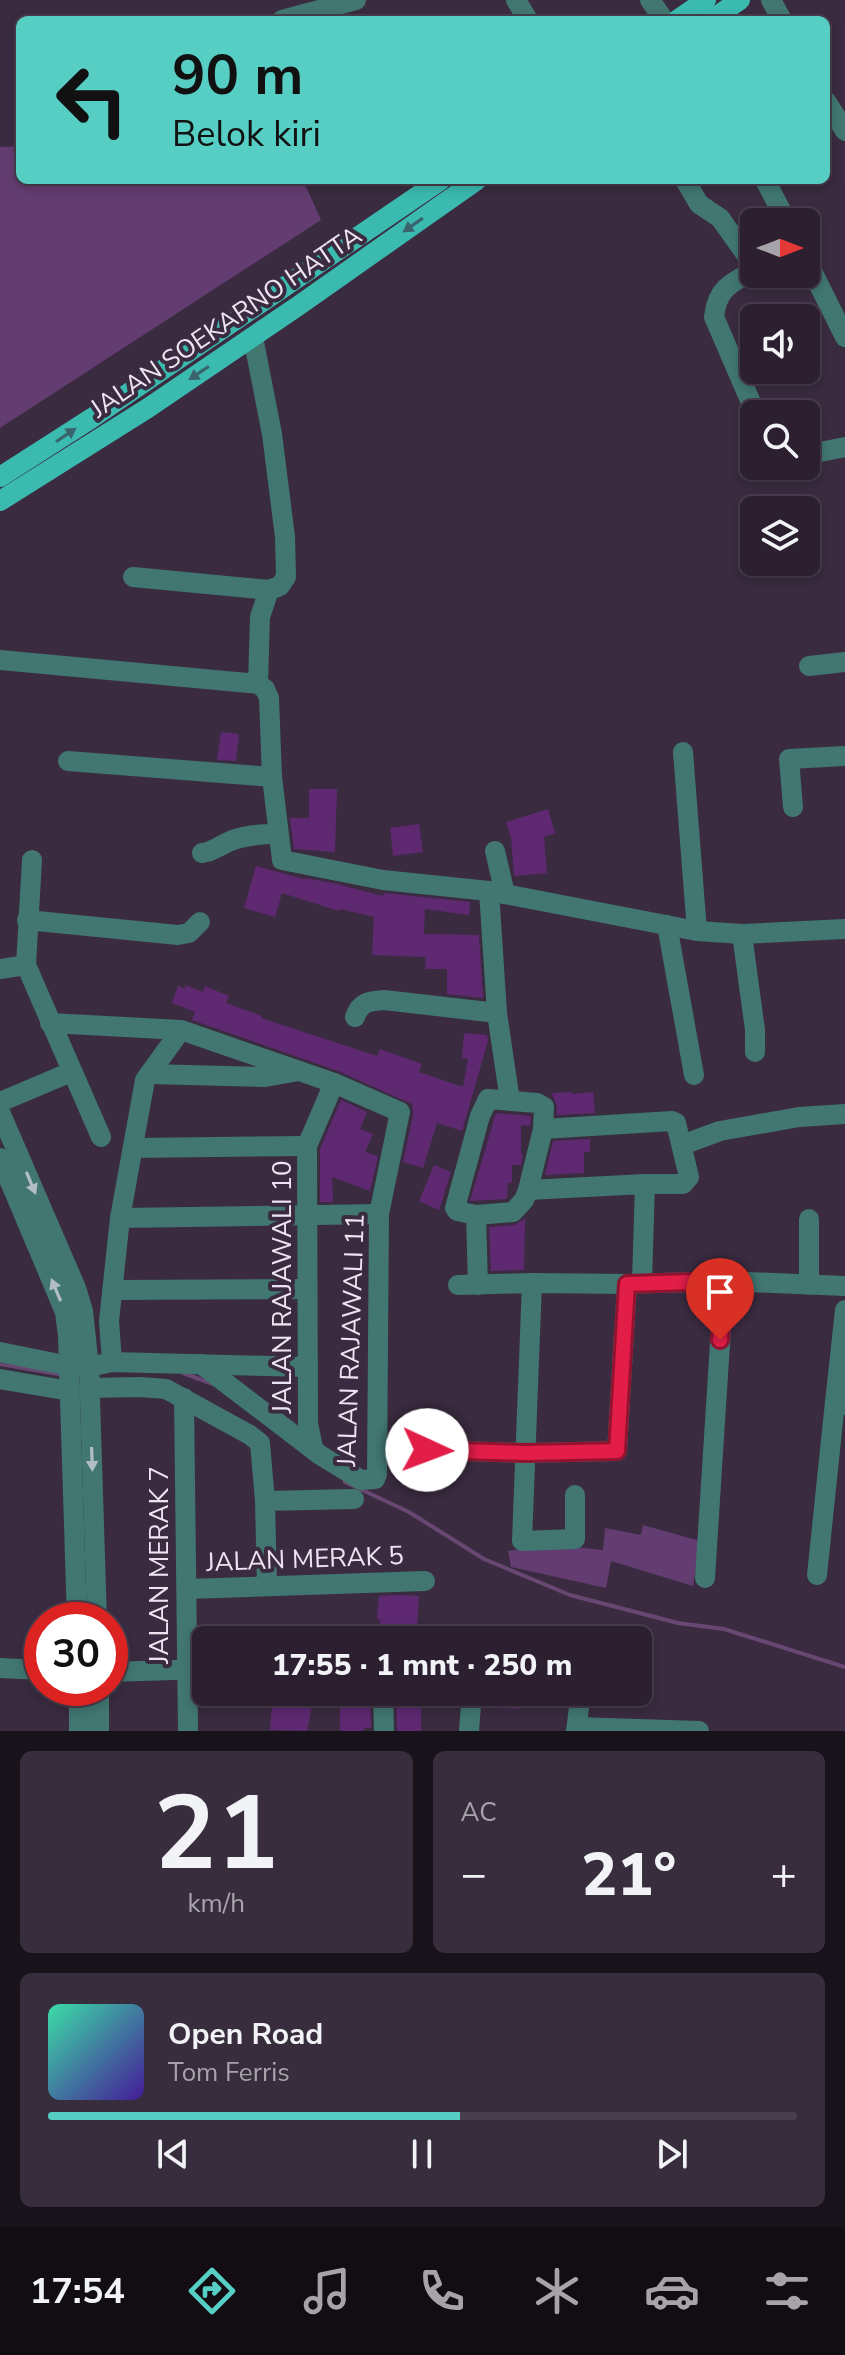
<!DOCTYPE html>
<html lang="id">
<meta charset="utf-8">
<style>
body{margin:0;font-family:"Nunito Sans",sans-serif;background:#382d3c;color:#f1f3f6;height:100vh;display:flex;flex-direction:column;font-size:30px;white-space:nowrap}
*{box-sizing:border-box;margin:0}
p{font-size:26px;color:#a6a3ab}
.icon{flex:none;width:44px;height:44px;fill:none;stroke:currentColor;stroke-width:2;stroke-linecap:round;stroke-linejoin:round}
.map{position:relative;height:1731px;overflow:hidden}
.drawer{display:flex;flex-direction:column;gap:20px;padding:20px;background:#18121a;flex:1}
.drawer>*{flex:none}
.banner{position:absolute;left:16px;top:16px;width:814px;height:168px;border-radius:12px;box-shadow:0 4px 12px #0003,0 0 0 2px #483e4c;background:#56cec4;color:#111;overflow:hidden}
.needle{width:52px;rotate:90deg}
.tools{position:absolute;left:740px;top:208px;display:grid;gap:16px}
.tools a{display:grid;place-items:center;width:80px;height:80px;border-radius:12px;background:#2c2030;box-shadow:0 4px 12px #0003,0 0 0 2px #483e4c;font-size:40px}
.speed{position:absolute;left:24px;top:1602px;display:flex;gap:16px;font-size:40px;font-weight:700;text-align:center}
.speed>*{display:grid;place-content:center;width:104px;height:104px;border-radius:50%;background:#2c2030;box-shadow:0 4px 12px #0003,0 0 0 2px #483e4c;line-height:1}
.speed .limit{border:12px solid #d22;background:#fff;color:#111}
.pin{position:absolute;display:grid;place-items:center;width:68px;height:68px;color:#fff;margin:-82px -34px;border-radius:50% 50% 50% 0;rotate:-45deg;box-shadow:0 0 8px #0007}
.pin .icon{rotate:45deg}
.me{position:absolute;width:88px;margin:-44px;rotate:92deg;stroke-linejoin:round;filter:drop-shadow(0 0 6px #0008)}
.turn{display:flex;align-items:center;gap:28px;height:168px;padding:0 24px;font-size:36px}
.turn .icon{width:104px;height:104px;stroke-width:2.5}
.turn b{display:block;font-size:56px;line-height:68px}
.big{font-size:60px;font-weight:800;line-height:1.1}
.drawer .tile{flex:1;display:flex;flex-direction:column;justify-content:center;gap:12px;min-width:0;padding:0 28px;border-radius:12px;background:#382d3c}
.drawer .dial{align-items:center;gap:0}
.dial b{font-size:104px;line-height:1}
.song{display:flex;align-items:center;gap:24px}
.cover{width:96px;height:96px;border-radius:12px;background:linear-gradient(135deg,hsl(160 70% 55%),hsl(260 70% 35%))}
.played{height:8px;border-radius:4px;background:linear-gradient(90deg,#56cec4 55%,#483e4c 55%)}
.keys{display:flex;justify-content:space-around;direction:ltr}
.heat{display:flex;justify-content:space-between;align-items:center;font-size:44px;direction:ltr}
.drawer .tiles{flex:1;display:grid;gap:20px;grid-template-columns:1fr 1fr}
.tile:last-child{grid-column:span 2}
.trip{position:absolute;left:192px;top:1626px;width:460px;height:80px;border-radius:12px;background:#2c2030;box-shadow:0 4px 12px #0003,0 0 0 2px #483e4c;font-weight:800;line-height:80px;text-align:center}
.tabs{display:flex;height:128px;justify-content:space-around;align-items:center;background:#120d13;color:#a6a3ab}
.tabs .icon{width:56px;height:56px}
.tabs .current{color:#56cec4}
.tabs b{font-size:36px;color:#f1f3f6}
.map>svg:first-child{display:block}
</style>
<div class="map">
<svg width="845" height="1731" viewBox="0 0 845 1731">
<rect width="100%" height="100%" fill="#3a2b40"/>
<g fill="#633d71">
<path d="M20,146v34h283l18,40 -321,208v-281z"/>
<path d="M643,1525l57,16 -7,45 -82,-25 -5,27 -95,-21 -3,-16 47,-6 48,5 2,-22 36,7z"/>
</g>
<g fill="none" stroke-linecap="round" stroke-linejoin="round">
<g stroke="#684772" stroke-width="4">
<path d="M0,1364l63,11"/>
<path d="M183,1373l30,11"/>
<path d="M345,1482l64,30 75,47 86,36 108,28 46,6 121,38"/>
</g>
</g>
<g fill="#5f2972">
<path d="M221,732l18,2 -3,27 -19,-1z"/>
<path d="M309,789h28l-2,63 -41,-3 -4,-31h19z"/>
<path d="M548,809l7,24 -11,4 3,36 -33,3 -3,-38 -5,-16z"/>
<path d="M419,824l4,28 -30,4 -3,-28z"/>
<path d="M256,866l48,13 1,-1 28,5 50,13 1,-3 86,9 -1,13 -44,-6 -1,25 55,1 4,63 -36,-4v-25h-22l1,-12 -54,-2 2,-38 -34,-8 -1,2 -57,-18 -7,24 -31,-9z"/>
<path d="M185,985l18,7 2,-6 24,10 -3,7 36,13 -1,2 116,38 3,-7 42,15 -3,8 44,15 5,-28 -6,-1 2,-25 23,2 1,6 -26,90 -25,-8 -14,45 -20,-6 10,-47 -1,-11 -74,-33 -146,-51 3,-8 -23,-9 6,-17 7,3z"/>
<path d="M572,1092v2l21,-2 2,21 -38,2v-8l-5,-14z"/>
<path d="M341,1100l26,12 -7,17 13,5 -8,18 13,4 -8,35 -38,-14 1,25h-13v-53z"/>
<path d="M496,1113l35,3 -1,10 -9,-1v29h2l-2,11h-9v18h-4l-1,16 -37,2z"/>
<path d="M590,1139v13h-6v21l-39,2 8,-34z"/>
<path d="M434,1165l17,7 -12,38 -20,-9z"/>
<path d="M525,1219l-1,51 -33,1 -2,-44 25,-2z"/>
<path d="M400,1595l19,1 -2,31h4l-1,13h-41l1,-21h-3l2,-23z"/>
<path d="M273,1692h97l1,36h-7v3h-24v-24l-28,-1 -5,25 -37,-1z"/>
<path d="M396,1692h29v12h-4v27h-24z"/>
<path d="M491,1692h30l-1,17 -30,-1z"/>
<path d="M530,1692h38l-7,15z"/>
</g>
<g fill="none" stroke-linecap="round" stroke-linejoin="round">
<g stroke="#417671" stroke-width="20">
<path d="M516,0l12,20"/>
<path d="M650,0l14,20"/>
<path d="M771,0l11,20"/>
<path d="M282,20l74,-20"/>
<path d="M826,101l19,30"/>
<path d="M685,180l14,24 21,14 30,42 4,2"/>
<path d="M765,180l22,42"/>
<path d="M806,259l39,78"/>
<path d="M754,271c-24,12 -37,18 -40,46l42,97"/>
<path d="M806,458l14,-6 25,-5"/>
<path d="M782,469l8,-3"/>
<path d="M133,577l136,13 11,-4 6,-9 -1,-40 -13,-103 -19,-97"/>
<path d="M0,660l258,24 7,5 4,9 3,79 10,83 101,20 106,11 208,40 45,3 103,-5"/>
<path d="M809,666l36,-4"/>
<path d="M258,684l2,-67 9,-27"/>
<path d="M683,752l14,179"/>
<path d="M68,761l204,16"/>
<path d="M793,807l-4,-48 56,-3"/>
<path d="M495,851l10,43"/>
<path d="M202,853c10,-1 14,-5 24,-10 16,-8 34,-9 52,-9"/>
<path d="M489,891l8,122 13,88"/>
<path d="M27,920l151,15 11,-2 11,-11"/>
<path d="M667,925l27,150"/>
<path d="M742,934l13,96v22"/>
<path d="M26,965l6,-105"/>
<path d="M0,969l26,-4 75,172"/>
<path d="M355,1017c5,-15 14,-16 29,-17l113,13"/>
<path d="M50,1023l131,7 153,53 66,29 -21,102 -2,260 -2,5 -14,1 -41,-25 -119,-91"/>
<path d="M149,1074l116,3 34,-6"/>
<path d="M0,1102l71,-30"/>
<path d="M0,1112l76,176 7,23 6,56 8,253"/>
<path d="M543,1129l129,-8 4,2 13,54 -6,7h-38"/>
<path d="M682,1145l38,-14 79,-14 46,-3"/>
<path d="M133,1148l174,-2"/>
<path d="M0,1158l65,154 3,24 9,284"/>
<path d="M476,1215l37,-3 11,-12 4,-10"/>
<path d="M120,1218l259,-4"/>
<path d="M532,1283l-10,258 53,-2v-44"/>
<path d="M458,1285l74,-2 95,1 97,-3 121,5"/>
<path d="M478,1285l-2,-70 -19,-4 -2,-3 25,-92 8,-17 49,4 7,4 -1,22 -15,61 117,-6 -3,98"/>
<path d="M809,1285v-66"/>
<path d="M112,1290l194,-1"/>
<path d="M845,1310l-10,92 10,3"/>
<path d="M0,1352l69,14 20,1 23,-5 196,5"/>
<path d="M112,1362l-3,-41 11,-103 25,-138 36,-50"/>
<path d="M0,1379l70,12"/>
<path d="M89,1388l51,-1 26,2 84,46 10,8 5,58 2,85"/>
<path d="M184,1398l4,333"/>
<path d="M313,1448l-5,-25 -1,-277 27,-63"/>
<path d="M427,1450l99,3 91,-2 10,-167"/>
<path d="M265,1501l89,-2"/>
<path d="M817,1575l18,-173"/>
<path d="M705,1578l19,-297"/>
<path d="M187,1589l238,-8"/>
<path d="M0,1668l42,2"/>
<path d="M110,1672l96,-3"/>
<path d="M79,1688v43"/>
<path d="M99,1688v43"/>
<path d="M383,1692l1,39"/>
<path d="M577,1727l122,4"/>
<path d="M469,1731l3,-39"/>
<path d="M576,1731l5,-39"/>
</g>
<g stroke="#3bbab0" stroke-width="20">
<path d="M677,20l29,-20"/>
<path d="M711,20l29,-20"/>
<path d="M0,477l92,-59 349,-238"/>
<path d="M0,501l148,-93 150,-102 179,-126"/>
</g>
</g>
<defs><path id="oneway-solid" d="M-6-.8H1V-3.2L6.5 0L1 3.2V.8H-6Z" transform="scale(2)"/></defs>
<g fill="#3a646d">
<use href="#oneway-solid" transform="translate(413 225) rotate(145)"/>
<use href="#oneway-solid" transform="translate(199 373) rotate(146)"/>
<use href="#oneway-solid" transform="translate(66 435) rotate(-34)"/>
</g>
<g fill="#b1bec4">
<use href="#oneway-solid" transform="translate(31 1183) rotate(67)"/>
<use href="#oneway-solid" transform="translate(56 1290) rotate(-113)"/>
<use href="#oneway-solid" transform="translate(92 1459) rotate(88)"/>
</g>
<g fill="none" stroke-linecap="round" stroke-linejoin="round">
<g stroke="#92132f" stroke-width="20">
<path id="route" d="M427,1450l99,3 91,-2 10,-167 97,-3 -4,59"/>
</g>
<use href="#route" stroke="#e11d48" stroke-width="14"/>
</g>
<g text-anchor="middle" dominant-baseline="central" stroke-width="8" stroke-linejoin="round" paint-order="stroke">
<g font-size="26" fill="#eee4f1" stroke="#3a2b40">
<text transform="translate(226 322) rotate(-34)">JALAN SOEKARNO HATTA</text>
<text transform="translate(282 1287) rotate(-90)">JALAN RAJAWALI 10</text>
<text transform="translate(351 1340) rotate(-88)">JALAN RAJAWALI 11</text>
<text transform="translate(305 1559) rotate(-2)">JALAN MERAK 5</text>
<text transform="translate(159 1565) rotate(-90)">JALAN MERAK 7</text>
</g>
</g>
</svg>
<div class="tools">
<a><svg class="needle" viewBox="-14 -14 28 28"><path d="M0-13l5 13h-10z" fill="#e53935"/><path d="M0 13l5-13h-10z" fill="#a6a3ab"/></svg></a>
<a><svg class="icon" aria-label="sound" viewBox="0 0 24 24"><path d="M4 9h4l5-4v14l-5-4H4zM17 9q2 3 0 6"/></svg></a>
<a><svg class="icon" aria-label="search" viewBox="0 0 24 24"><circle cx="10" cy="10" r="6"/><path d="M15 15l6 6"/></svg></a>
<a><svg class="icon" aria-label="layers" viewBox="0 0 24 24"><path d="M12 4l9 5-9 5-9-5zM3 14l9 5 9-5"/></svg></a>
</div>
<div class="speed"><div class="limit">30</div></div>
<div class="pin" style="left:720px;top:1340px;background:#d93025"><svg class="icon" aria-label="arrive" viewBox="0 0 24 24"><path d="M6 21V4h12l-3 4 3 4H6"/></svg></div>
<svg class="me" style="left:427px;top:1450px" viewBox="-20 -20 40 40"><circle r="19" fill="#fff"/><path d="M0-13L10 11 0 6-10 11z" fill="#e11d48"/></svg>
<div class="trip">17:55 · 1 mnt · 250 m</div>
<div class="banner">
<div class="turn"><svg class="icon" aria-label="left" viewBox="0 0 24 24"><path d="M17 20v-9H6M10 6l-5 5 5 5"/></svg><div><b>90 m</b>Belok kiri</div></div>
</div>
</div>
<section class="drawer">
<div class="tiles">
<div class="tile dial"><b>21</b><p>km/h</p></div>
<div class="tile"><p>AC</p>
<div class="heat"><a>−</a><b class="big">21°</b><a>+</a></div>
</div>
<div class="tile">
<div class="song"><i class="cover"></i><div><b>Open Road</b><p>Tom Ferris</p></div></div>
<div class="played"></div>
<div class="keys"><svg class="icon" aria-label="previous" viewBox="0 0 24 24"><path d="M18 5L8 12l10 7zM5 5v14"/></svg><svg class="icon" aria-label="pause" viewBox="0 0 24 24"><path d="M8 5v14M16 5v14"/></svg><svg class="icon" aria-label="next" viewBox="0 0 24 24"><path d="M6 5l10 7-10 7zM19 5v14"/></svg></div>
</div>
</div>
</section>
<nav class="tabs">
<b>17:54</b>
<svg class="icon current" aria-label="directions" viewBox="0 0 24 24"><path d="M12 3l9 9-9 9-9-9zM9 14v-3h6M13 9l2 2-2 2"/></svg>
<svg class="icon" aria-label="music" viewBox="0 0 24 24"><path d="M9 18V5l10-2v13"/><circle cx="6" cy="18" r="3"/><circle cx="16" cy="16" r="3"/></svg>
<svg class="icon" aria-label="phone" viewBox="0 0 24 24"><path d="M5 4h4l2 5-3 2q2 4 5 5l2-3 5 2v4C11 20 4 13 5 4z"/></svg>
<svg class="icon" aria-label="climate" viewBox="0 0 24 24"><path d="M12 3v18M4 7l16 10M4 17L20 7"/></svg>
<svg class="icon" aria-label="car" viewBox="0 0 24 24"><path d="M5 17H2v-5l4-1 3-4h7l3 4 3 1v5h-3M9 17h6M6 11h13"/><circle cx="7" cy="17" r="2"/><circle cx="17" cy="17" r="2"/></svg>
<svg class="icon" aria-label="filters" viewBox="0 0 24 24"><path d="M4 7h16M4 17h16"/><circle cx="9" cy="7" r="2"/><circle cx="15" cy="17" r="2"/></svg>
</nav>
